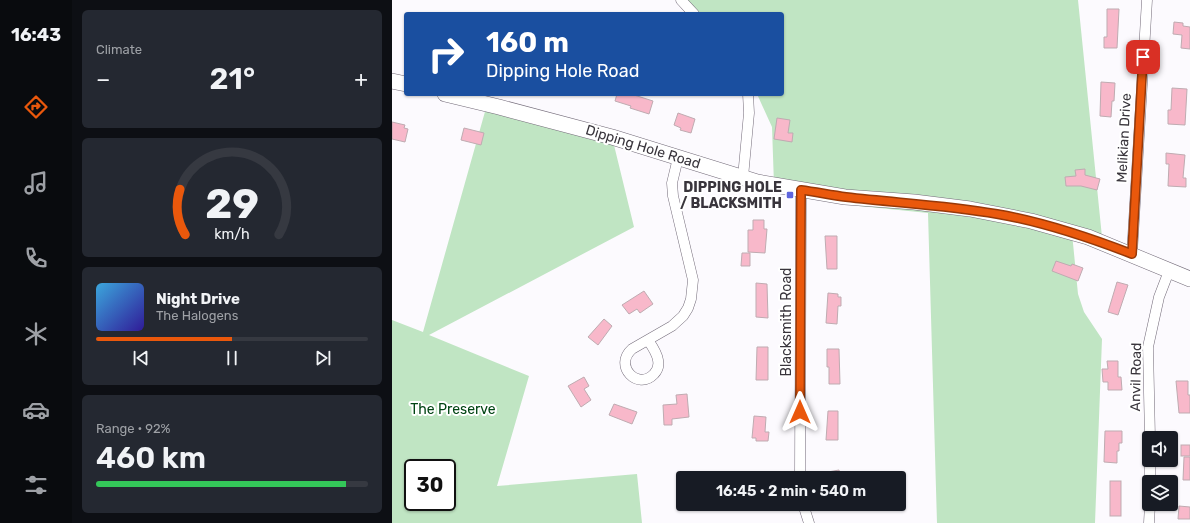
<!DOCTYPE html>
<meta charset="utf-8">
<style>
body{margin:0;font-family:Rubik,sans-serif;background:#242831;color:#f1f3f6;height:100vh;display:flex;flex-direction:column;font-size:15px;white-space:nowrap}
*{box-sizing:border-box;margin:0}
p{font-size:13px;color:#9ea1a6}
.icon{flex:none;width:22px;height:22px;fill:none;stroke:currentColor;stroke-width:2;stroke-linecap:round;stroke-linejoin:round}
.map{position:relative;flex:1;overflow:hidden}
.panel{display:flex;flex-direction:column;gap:10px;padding:10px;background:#0d0f14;width:320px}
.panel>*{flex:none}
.top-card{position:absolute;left:12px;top:12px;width:380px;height:84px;border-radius:4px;box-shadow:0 1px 3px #0004;background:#1a4fa0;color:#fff;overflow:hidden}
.tools{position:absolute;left:750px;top:431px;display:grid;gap:8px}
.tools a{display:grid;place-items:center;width:36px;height:36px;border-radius:4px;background:#171b24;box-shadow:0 1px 3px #0004;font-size:20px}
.speed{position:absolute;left:12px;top:459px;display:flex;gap:8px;font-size:20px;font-weight:700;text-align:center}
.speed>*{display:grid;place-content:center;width:52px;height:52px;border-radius:50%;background:#171b24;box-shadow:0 1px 3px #0004;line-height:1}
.speed .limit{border:2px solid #111;border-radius:6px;background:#fff;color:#111}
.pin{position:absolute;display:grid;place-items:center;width:34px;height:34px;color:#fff;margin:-17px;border-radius:8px;box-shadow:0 2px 6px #0006}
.me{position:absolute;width:44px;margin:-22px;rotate:0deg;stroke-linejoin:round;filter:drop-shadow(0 0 3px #0008)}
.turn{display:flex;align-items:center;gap:14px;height:84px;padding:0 16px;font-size:18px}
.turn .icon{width:52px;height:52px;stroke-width:2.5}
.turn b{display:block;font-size:28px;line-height:34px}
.big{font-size:30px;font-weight:600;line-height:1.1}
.panel .widget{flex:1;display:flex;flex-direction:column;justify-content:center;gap:6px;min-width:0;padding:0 14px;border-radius:6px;background:#242831}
.panel .dial{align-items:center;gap:0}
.dial svg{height:104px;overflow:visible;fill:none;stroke:#363941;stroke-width:7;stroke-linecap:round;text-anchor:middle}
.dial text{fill:#f1f3f6;stroke:none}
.song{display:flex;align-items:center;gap:12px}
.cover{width:48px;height:48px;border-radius:6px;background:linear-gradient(135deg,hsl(200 70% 55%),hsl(250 70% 35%))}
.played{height:4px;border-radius:2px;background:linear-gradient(90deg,#ea580c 50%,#363941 50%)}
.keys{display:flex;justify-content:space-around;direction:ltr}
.heat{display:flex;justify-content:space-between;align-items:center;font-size:22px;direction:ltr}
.charge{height:6px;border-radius:3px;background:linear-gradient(90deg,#34c759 92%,#363941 0)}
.trip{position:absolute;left:284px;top:471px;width:230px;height:40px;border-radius:4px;background:#171b24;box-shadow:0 1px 3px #0004;font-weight:600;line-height:40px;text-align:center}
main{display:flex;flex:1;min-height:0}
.tabs{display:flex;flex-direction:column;width:72px;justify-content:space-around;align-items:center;background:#090b0e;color:#9ea1a6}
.tabs .icon{width:28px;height:28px}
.tabs .current{color:#ea580c}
.tabs b{font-size:18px;color:#f1f3f6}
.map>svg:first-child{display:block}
</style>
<main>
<nav class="tabs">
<b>16:43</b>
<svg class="icon current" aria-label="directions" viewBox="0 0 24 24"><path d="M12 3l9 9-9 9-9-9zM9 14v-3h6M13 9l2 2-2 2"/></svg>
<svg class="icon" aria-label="music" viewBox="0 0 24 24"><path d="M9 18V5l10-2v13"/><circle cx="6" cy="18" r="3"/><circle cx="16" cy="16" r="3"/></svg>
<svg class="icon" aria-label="phone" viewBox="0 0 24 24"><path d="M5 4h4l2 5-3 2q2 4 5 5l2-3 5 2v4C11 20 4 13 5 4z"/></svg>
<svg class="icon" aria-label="climate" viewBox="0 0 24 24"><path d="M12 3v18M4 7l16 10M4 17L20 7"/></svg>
<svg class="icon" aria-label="car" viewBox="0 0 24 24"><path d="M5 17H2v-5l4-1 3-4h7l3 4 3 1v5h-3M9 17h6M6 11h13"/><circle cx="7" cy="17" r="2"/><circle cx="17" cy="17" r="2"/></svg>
<svg class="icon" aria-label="filters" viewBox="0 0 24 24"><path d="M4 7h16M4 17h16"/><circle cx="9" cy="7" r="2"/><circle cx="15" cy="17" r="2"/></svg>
</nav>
<section class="panel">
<div class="widget"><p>Climate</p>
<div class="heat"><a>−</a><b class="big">21°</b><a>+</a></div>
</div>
<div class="widget dial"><svg viewBox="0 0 100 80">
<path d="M14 69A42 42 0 1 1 86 69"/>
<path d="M14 69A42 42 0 0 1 10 34" stroke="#ea580c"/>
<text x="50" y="56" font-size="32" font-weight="700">29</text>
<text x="50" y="72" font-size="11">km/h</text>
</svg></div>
<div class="widget">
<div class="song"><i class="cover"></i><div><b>Night Drive</b><p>The Halogens</p></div></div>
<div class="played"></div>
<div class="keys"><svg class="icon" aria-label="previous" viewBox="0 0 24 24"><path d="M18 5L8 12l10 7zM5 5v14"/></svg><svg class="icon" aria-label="pause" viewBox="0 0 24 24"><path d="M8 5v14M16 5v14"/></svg><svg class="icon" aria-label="next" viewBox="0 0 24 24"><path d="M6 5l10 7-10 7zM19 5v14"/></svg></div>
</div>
<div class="widget"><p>Range · 92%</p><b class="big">460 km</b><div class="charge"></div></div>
</section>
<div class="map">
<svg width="798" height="523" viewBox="0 0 798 523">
<rect width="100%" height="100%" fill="#fcfafe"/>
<g fill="#c0e5c3" fill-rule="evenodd">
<path d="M295,0h391l24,237 -30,-4 6,61 6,18 18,27 -7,184h-158l-9,-310 -69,-7 -85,-21 -2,-58 -15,-33h25v-80h-87z"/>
<path d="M96,101l125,40 21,86 -205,108 100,41 -32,110 140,-12 5,49h-250v-203l31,12zM21,468h34v34h-34z"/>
</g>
<g fill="#f8b8ca" stroke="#bfabb1">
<path d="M715,9h12l-2,39h-13v-11h3z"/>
<path d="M782,22l9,1v3l7,1v22l-9,-1 1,-13 -9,-1z"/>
<path d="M709,82l14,1 -1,18h-2l-1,16 -11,-1z"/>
<path d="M780,88l15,1 -2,36 -17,-1v-14h3z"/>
<path d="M225,94h14l22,7 -4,13 -19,-6 1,-2 -16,-5z"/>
<path d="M286,113l17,6 -4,14 -11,-3 1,-2 -7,-3z"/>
<path d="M385,118l13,2 -2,13h5l-1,9 -18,-3z"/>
<path d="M0,122l13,3 -1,3 4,1 -3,13 -13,-3z"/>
<path d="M72,128l20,5 -3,12 -20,-5z"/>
<path d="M774,153l19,2 -2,23h3v9l-18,-1 1,-22h-3z"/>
<path d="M693,169v6l15,4 -3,11 -16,-4h-15l-1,-9 11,-1 -1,-6z"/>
<path d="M361,220h11v9h3l-2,24 -17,-1v-22h5z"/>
<path d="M433,236h12v33h-10z"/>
<path d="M350,253h8v13h-9z"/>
<path d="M664,261l15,5 1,-2 11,4 -5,13 -26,-10z"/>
<path d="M725,282l11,3 -10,30 -10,-3z"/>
<path d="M364,283l11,1 1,34 -12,-1z"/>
<path d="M252,291l9,13 -13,9 -3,-4 -8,5 -7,-9z"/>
<path d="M436,293l10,1v3h3v9h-3l-1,18 -11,-1z"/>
<path d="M212,319l8,7 -14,19 -10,-8z"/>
<path d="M365,347h11v33h-12z"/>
<path d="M435,349h12l1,35h-11v-17h-2z"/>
<path d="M715,361h11v16h3l1,13h-14v-8h-5l-1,-13h6z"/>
<path d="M192,377l5,9 -5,3 7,11 -10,7 -13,-21z"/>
<path d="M784,381h12v14h2v18h-11z"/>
<path d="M295,394l2,23 -17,2v6h-8l-1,-20 14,-1 -1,-9z"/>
<path d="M222,404l23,8 -5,12 -23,-9z"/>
<path d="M436,411h10v29h-12z"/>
<path d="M362,416l12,1 -1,15h4l-1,9h-12v-3h-4z"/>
<path d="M713,431h17v12h-3v8h-2v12l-13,-1z"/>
<rect x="789" y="445" width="9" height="11"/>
<path d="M792,457h6v23h-7z"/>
<path d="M447,470l2,8h-23l-1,-4z"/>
<rect x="718" y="481" width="11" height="35"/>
<path d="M787,506l11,1v12h-12z"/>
</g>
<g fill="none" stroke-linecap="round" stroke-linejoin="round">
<g stroke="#736b79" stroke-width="11">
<g id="street">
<path d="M289,0l13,14"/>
<path d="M351,177l6,-64 -1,-19"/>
<path d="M740,254l15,-254"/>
<path d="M256,340c4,6 9,13 10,20 1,5 0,10 -4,14 -16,17 -41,-8 -22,-25l40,-23 11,-10 5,-8 3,-9 2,-19 -20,-84 -1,-13 6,-25"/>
<path d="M758,438l-2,-91 11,-50 10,-26"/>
<path d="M758,460v22"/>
<path d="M408,478l1,-289"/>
<path d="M411,504l6,19"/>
<path d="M757,523l1,-19"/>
</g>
</g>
<g stroke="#736b79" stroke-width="16">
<g id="secondary">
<path d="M0,81l14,3"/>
<path d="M53,94l54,13 113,30 145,45 88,15 69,5 56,7 61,12 57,16 102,42"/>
</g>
</g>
<use href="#street" stroke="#fff" stroke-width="10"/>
<use href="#secondary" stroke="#fff" stroke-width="15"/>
</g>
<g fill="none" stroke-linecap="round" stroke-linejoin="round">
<g stroke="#983908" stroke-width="10">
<path id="route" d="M408,412l1,-222c15,2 30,5 45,7 51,6 100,8 151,17 47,8 91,23 135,40l11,-197"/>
</g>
<use href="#route" stroke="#ea580c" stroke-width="7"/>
</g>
<rect fill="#5e65dd" stroke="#fff" stroke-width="1.5" x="394" y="191" width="8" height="8" rx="2"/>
<g text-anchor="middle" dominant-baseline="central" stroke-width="4" stroke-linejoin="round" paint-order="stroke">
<g font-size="14" fill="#39353c" stroke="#fff">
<text transform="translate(732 138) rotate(-87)">Melikian Drive</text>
<text transform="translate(251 147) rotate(17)">Dipping Hole Road</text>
<text transform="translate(394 322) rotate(-90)">Blacksmith Road</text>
<text transform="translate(744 377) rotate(-89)">Anvil Road</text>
</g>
<g font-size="14" font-weight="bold" fill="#39353c" stroke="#fff" text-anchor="end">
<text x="390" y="187">DIPPING HOLE<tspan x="390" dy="16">/ BLACKSMITH</tspan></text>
</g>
<g font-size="14" fill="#004413" stroke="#fff">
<text x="61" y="409">The Preserve</text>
</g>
</g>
</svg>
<div class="tools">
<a><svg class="icon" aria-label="sound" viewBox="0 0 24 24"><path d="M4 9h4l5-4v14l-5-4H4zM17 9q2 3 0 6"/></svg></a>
<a><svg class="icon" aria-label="layers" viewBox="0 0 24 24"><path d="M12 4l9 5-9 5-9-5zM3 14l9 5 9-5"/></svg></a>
</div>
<div class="speed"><div class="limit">30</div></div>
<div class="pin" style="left:751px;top:57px;background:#d93025"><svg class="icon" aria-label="arrive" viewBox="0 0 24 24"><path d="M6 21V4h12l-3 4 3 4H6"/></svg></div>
<svg class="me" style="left:408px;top:412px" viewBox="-20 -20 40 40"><path d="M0-17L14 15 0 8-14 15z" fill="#ea580c" stroke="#fff" stroke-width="4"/></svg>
<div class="trip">16:45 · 2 min · 540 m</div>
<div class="top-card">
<div class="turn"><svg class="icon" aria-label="right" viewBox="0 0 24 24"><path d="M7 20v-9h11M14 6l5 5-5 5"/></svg><div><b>160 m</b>Dipping Hole Road</div></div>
</div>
</div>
</main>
